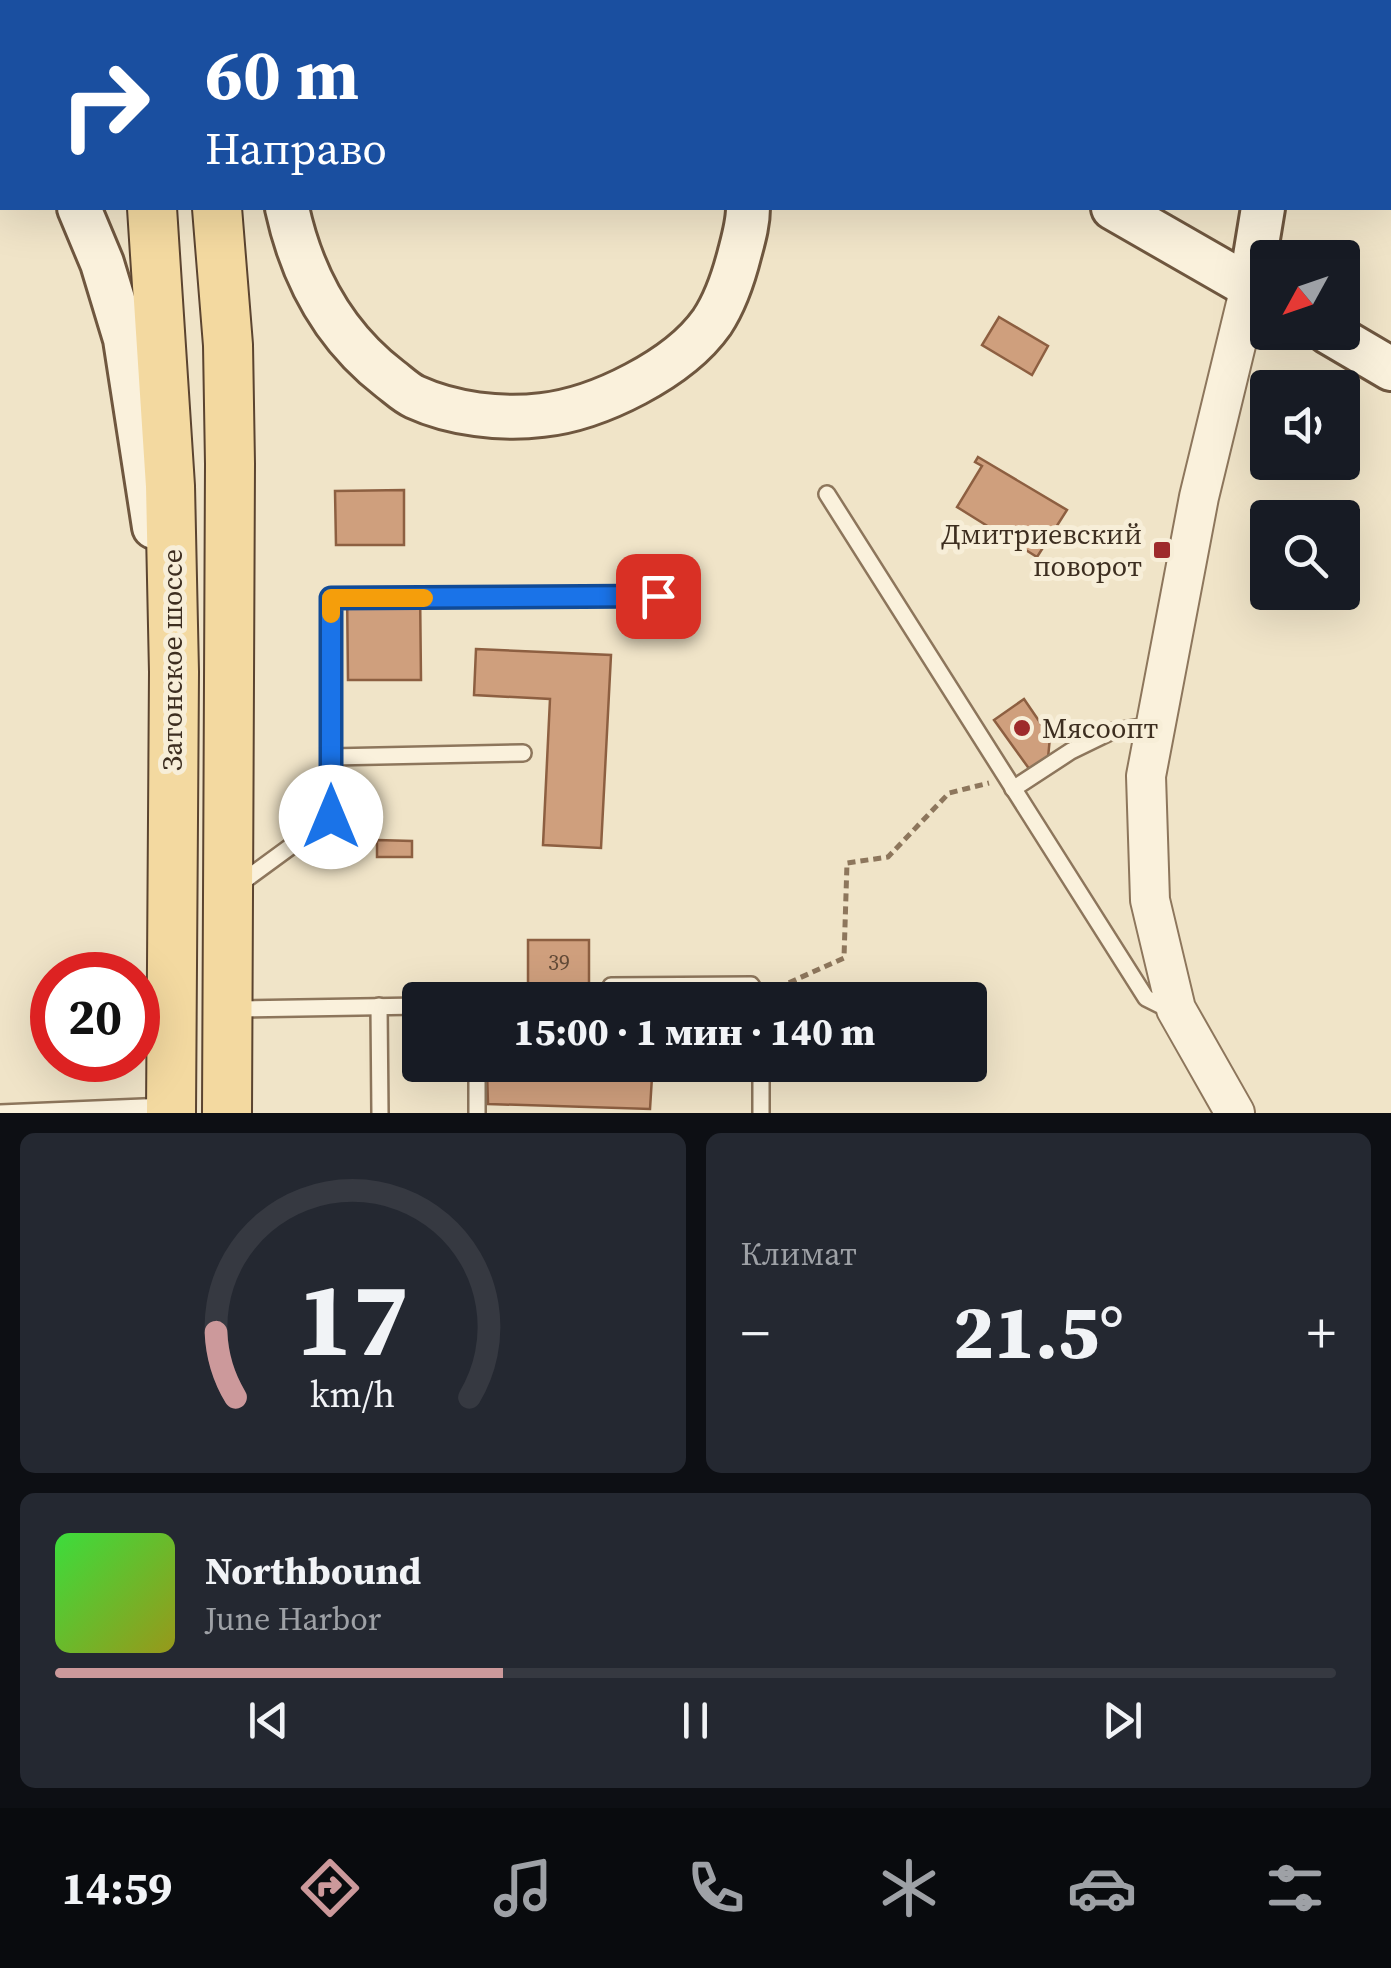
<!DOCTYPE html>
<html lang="ru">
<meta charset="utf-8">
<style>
body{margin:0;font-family:"Source Serif 4",serif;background:#242831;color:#f1f3f6;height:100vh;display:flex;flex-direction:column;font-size:38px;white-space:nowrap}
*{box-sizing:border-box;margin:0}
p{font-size:32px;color:#9ea1a6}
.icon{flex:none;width:55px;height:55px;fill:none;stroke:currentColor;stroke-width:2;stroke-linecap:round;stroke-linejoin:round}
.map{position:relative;height:1113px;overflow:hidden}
.details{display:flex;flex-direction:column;gap:20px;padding:20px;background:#0d0f14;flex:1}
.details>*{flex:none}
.banner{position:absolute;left:0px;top:0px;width:1392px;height:210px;box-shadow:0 10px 40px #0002;background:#1a4fa0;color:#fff;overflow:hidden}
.needle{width:65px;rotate:230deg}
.buttons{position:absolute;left:1250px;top:240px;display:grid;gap:20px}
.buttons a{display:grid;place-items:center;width:110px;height:110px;border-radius:10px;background:#171b24;box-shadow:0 10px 40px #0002;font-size:50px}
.speed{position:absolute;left:30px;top:952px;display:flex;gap:20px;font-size:50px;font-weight:700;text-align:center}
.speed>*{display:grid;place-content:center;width:130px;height:130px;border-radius:50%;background:#171b24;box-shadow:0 10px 40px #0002;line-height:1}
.speed .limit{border:15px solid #d22;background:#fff;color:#111}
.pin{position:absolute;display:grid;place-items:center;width:85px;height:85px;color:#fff;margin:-42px;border-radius:20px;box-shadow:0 5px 15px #0006}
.me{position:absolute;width:110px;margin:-55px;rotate:0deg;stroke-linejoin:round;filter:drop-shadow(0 0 8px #0008)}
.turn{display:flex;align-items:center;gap:35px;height:210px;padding:0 40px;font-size:45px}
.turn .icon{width:130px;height:130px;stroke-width:2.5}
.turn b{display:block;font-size:70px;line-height:85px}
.big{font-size:75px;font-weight:800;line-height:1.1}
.details .widget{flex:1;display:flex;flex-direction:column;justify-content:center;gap:15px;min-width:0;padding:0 35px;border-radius:15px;background:#242831}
.details .dial{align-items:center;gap:0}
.dial svg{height:260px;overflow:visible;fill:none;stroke:#363941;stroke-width:7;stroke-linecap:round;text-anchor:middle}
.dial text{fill:#f1f3f6;stroke:none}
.song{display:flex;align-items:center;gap:30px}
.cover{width:120px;height:120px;border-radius:15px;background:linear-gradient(135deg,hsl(120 70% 55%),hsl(60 70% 35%))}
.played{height:10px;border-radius:5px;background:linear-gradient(90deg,#cc999b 35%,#363941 35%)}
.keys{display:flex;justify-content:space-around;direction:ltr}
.heat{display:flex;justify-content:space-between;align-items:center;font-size:55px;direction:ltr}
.details .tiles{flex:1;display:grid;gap:20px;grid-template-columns:1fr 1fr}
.widget:last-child{grid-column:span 2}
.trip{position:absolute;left:402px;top:982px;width:585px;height:100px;border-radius:10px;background:#171b24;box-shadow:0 10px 40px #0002;font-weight:800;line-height:100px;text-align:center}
.tabs{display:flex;height:160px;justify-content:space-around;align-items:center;background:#090b0e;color:#9ea1a6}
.tabs .icon{width:70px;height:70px}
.tabs .active{color:#cc999b}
.tabs b{font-size:45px;color:#f1f3f6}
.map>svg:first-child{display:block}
</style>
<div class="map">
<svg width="1391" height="1113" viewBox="0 0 1391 1113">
<rect width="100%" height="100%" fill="#f0e4c8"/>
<g fill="#cf9f7d" stroke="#8d5f41" stroke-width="2.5">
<path d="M999,317l49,29 -16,29 -50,-30z"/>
<path d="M978,457l89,53 -30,47 -80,-50 25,-41 -7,-4z"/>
<path d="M404,490v55h-68l-1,-54z"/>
<path d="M420,587l1,93h-73l-1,-92z"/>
<path d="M476,649l135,6 -10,193 -58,-3 7,-146 -76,-4z"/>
<path d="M1024,699l26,38 -2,21 -18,12 -36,-50z"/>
<path d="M377,840l35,1v16h-35z"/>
<path d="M528,940h61v44l-61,-1z"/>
<path d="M487,1072l165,5 -2,32 -162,-5z"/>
</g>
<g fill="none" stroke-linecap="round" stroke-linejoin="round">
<g stroke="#8d765c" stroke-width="20">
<g id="service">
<path d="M827,494l319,504 26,13"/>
<path d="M331,757l192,-4"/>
<path d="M1013,789l58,-38 39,-19 46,-7"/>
<path d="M238,885l93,-68v-219l327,-2"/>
<path d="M611,1000v-14l140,-1 10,15"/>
<path d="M379,1006l1,107"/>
<path d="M234,1009l186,-3"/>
<path d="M0,1113l167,-7"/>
<path d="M477,1113v-48"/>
<path d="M761,1113v-48"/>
</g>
</g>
<g stroke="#8d765c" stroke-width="42">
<path id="tertiary" d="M1235,1113l-59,-104 -26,-109 -4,-124 53,-279 51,-210"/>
</g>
<g stroke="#6f573f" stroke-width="48">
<g id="secondary">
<path d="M76,0v2"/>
<path d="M242,0v2"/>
<path d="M642,0l3,2"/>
<path d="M732,0l5,2"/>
<path d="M1284,0l1,2"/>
<path d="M0,75l2,3"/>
<path d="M79,208l23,55 23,76 29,188"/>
<path d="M287,208c15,69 47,128 103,171 8,6 16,14 25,18 37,17 86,23 127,18 56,-6 137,-46 170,-93 14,-21 22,-46 28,-70 4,-15 8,-29 8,-44"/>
<path d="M1113,208l155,89"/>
<path d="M1250,287l13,-79"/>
<path d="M1328,332l63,37"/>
</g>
</g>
<g stroke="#5b4430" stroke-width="52">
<g id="primary">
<path d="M121,0l1,2"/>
<path d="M190,0l1,2"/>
<path d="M152,208l18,278 4,186 -3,441"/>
<path d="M217,208l11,137 2,119 -3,649"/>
</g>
</g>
<path stroke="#8d765c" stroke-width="5" stroke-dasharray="8 5" stroke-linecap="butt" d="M777,988l67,-30 3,-95 41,-6 61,-64 40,-10"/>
<use href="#service" stroke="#faf1dc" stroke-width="15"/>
<use href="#tertiary" stroke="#faf1dc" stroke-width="38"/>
<use href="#secondary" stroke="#faf1dc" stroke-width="42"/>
<use href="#primary" stroke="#f3d9a0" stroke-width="48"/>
</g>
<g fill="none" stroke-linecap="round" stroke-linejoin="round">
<g stroke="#114b97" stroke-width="25">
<path id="route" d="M331,817v-219l327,-2"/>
</g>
<use href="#route" stroke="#1a73e8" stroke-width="18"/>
<path stroke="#f59e0b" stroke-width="18" d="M331,614v-16h93"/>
</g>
<g fill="#9e2a2b" stroke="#f7eed8" stroke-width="4">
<rect x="1152" y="540" width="20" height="20" rx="5"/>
<circle cx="1022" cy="728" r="10"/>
</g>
<g text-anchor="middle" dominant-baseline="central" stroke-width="10" stroke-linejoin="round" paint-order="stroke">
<g font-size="22" fill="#624a37">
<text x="559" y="962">39</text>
</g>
<g font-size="28" fill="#3d2e20" stroke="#f7eed8" text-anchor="end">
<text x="1142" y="534">Дмитриевский<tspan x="1142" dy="32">поворот</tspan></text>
<text x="1042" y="728" text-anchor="start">Мясоопт</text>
</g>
<g font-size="28" fill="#3d2e20" stroke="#f7eed8">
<text transform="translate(172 660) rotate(-90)">Затонское шоссе</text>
</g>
</g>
</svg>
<div class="buttons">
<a><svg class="needle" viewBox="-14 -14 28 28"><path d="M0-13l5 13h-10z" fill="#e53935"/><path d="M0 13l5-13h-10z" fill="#9ea1a6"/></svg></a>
<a><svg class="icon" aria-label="sound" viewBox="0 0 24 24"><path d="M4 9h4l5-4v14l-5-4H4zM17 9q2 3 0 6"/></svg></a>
<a><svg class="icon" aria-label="search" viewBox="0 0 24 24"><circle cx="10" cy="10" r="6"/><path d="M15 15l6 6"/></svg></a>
</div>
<div class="speed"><div class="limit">20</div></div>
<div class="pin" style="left:658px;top:596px;background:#d93025"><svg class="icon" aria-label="arrive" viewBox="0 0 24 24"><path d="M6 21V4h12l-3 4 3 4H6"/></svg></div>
<svg class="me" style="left:331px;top:817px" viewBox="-20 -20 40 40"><circle r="19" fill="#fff"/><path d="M0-13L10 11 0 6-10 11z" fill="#1a73e8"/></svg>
<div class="trip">15:00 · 1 мин · 140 m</div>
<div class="banner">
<div class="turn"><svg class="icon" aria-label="right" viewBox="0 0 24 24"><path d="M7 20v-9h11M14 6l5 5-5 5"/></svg><div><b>60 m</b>Направо</div></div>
</div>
</div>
<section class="details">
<div class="tiles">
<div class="widget dial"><svg viewBox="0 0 100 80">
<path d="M14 69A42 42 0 1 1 86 69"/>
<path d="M14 69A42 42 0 0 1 8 49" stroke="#cc999b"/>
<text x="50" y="56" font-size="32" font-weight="700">17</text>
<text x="50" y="72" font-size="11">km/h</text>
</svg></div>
<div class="widget"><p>Климат</p>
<div class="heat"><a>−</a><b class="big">21.5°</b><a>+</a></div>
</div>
<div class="widget">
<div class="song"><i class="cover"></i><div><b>Northbound</b><p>June Harbor</p></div></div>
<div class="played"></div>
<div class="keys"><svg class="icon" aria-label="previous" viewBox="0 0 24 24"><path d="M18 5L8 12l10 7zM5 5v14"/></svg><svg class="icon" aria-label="pause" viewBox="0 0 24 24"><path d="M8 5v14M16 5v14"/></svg><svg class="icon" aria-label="next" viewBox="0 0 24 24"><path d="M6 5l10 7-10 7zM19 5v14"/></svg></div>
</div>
</div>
</section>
<nav class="tabs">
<b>14:59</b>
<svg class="icon active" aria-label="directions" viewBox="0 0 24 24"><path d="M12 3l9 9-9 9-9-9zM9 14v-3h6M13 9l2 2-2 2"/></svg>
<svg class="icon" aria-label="music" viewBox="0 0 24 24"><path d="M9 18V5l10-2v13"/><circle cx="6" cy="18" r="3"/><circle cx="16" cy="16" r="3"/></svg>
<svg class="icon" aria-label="phone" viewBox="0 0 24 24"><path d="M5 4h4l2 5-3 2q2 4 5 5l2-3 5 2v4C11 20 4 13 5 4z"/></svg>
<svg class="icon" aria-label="climate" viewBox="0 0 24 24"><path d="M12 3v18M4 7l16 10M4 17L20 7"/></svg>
<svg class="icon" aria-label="car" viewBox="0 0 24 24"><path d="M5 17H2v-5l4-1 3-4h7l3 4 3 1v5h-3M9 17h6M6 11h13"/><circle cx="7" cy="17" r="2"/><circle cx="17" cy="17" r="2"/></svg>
<svg class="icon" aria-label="filters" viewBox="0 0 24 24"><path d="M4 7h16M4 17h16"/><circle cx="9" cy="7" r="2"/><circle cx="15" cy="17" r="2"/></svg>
</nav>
